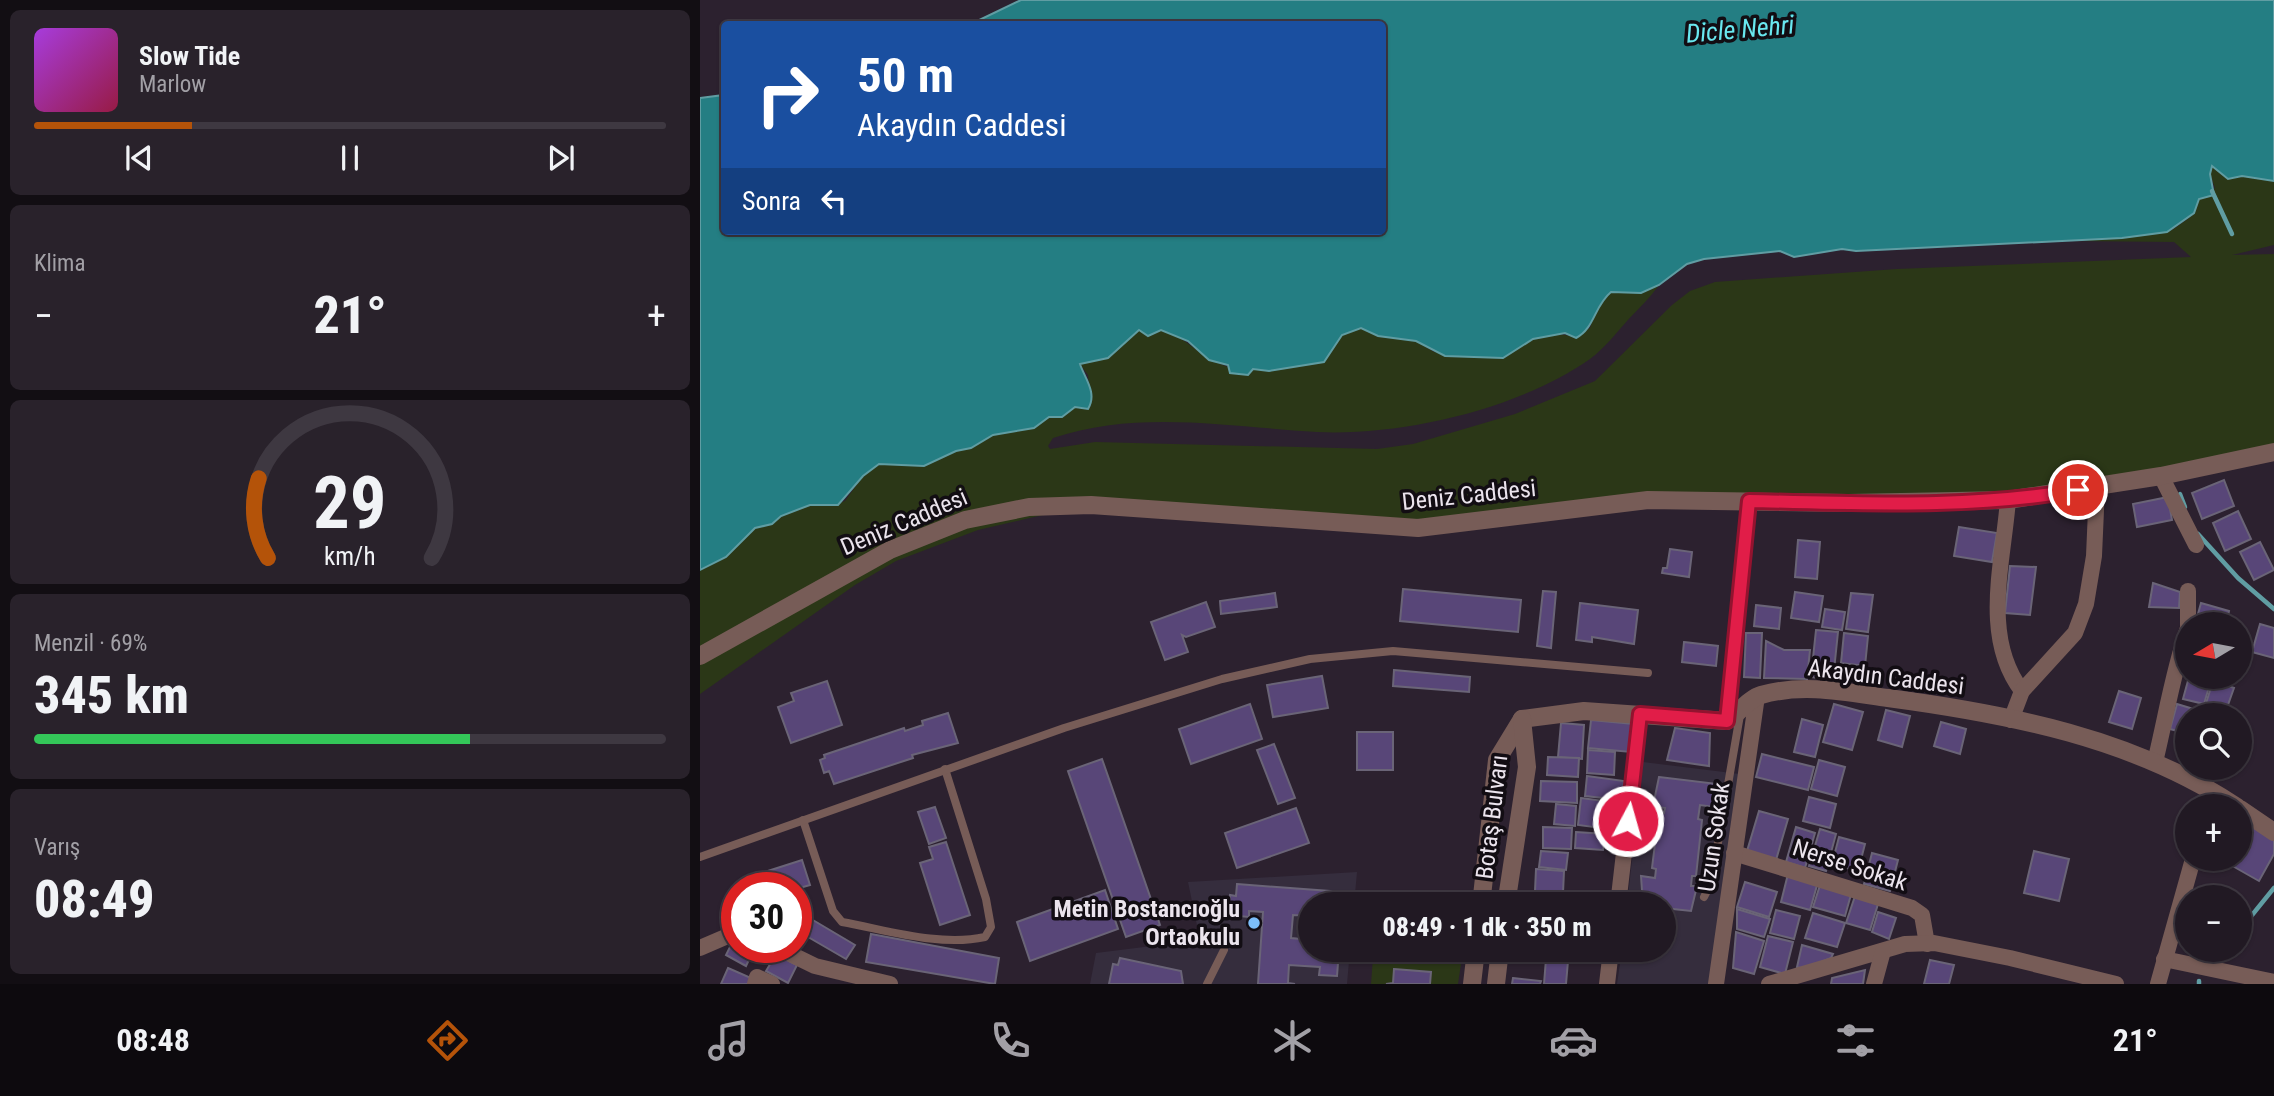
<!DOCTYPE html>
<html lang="tr">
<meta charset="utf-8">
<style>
body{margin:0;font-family:"Roboto Condensed",sans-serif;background:#29222b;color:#f1f3f6;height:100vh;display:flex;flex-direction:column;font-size:26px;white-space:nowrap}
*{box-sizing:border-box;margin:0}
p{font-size:23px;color:#a2a0a6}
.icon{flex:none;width:38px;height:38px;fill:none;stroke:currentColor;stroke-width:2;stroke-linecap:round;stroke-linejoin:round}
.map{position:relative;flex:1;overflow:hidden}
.panel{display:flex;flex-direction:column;gap:10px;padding:10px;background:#120e13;width:700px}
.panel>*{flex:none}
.top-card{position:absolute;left:21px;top:21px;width:665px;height:214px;border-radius:7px;box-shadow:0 2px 5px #0004,0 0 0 2px #3e3841;background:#1a4fa0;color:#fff;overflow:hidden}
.needle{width:46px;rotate:260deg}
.buttons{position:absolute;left:1475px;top:612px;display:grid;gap:14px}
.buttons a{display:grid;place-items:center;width:77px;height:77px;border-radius:50%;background:#211923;box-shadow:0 2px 5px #0004,0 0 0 2px #3e3841;font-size:35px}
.speed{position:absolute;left:21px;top:872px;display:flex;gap:14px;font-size:35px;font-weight:700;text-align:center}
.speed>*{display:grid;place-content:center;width:91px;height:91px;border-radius:50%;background:#211923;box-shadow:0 2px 5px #0004,0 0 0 2px #3e3841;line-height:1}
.speed .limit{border:10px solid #d22;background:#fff;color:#111}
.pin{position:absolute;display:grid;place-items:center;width:60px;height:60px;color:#fff;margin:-30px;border:4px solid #fff;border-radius:50%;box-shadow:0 2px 7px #0007}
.me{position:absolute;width:77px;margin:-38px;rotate:6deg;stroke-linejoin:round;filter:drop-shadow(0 0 5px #0008)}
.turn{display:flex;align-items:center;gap:24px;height:147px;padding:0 21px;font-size:32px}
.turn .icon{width:91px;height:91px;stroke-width:2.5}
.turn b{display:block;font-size:49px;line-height:60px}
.then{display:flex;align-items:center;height:66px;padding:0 21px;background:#0003;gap:14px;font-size:26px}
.big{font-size:52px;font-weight:800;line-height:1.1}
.panel .widget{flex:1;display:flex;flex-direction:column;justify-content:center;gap:10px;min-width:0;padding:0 24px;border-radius:10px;background:#29222b}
.panel .dial{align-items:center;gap:0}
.dial svg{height:182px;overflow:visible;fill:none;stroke:#3e3841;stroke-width:7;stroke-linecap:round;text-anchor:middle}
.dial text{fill:#f1f3f6;stroke:none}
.song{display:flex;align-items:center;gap:21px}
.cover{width:84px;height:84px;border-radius:10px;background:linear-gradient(135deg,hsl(280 70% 55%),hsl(340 70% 35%))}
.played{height:7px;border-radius:4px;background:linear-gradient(90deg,#b45309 25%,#3e3841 25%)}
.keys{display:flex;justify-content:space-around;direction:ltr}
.heat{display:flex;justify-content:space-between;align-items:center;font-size:38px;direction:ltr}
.charge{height:10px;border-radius:5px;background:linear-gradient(90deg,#34c759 69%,#3e3841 0)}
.trip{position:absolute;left:598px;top:892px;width:378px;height:70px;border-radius:35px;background:#211923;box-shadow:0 2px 5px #0004,0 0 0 2px #3e3841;font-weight:800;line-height:70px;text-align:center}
.menu{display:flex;height:112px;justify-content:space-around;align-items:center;background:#0d0a0e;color:#a2a0a6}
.menu .icon{width:49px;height:49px}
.menu .active{color:#b45309}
.menu b{font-size:32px;color:#f1f3f6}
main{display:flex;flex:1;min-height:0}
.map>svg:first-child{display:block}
</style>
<main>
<section class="panel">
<div class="widget">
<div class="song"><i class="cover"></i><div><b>Slow Tide</b><p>Marlow</p></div></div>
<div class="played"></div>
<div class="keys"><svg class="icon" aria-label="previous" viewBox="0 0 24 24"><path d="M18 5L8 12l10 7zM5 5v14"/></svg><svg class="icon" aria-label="pause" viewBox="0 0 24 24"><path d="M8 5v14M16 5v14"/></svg><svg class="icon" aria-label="next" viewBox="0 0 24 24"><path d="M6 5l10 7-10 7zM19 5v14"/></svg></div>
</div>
<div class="widget"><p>Klima</p>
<div class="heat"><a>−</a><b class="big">21°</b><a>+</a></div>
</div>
<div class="widget dial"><svg viewBox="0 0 100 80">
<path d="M14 69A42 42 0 1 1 86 69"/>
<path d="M14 69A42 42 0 0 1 10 34" stroke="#b45309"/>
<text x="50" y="56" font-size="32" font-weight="700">29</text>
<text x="50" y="72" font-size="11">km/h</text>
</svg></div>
<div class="widget"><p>Menzil · 69%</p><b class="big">345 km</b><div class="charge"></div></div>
<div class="widget"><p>Varış</p><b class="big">08:49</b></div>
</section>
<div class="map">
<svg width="1574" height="984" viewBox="0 0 1574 984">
<rect width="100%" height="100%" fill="#2c212f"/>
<g fill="#352d3d">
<path d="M943,762l97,12 -28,210h-95l5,-34h42v-45h-37z"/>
<path d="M657,872l-3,33h-43v45h39l-3,34h-257l6,-31 104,-13 -12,-58z"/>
</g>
<g fill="#2b3717">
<path d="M1512,166l16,13 14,-3 32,5v64l-42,10 42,-1v198l-214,41 -412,7 -194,26 -368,-21 -108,25 -82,31 -41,24 -155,109v-124l26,-13 29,-30 17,-3 9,-8 29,-11 22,1 13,-5 18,-25 16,-12 46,2 31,-15 15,-3 22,-13 41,-7 15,-11h13l13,-10 9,2 7,-3 -3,-31 -8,-11 11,-5 12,1 36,-30c11,5 21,-2 31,3 16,7 26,18 42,27 10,6 24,9 35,15l6,-6 37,-1 34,-6 18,-27 19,-7 55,13 18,11 62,6 37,-19 25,-5 13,2 19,-8 7,-22 14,-14 30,1 18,-8c-9,13 -21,24 -32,36 -11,12 -22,27 -37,38 -71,50 -187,77 -273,73 -87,-5 -179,-23 -264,6l-5,8 2,3 45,-7 282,7 36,-5 102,-30 80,-33 77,-76 18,-14 25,-9 182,-13 294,-12 -17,-15 -102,-1 50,-3 50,-8 17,-12 10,-19 16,-11 -5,-14z"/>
<path d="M679,950h84l-5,34h-87l2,-27z"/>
</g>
<path fill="#247e83" stroke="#609da3" stroke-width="2" d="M321,0h1253v181l-32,-5 -14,3 -16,-13 -2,8 4,21 -15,4 -5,14 -27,19 -45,6 -266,13 -14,-2 -48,8 -14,-6 -76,8 -17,5 -28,21 -18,8 -30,-1c-17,14 -16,36 -35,46l-11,-5 -32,6 -30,19 -58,-2 -29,-15 -38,-5 -17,-8 -19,7 -18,27 -55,9 -16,-2 -5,6 -18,-2 -2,-8 -19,-5 -21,-19 -27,-11 -13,6 -9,-6 -31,28 -28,6c4,13 18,29 8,45l-13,-2 -13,10h-13l-15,11 -41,7 -22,13 -15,3 -32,15 -45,-2 -16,12 -25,29h-28l-29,11 -9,8 -17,4 -29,29 -26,13v-472l24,-3v136h658v-207h-411z"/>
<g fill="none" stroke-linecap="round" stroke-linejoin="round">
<g stroke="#609da3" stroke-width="4.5">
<path d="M1512,191l20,43"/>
<path d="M1480,494l5,13"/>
<path d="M1498,534l40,44 36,31"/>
<path d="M1540,930l34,-42"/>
<path d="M1518,961l7,-11"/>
<path d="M1499,984v-3"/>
</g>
</g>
<g fill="#584678" stroke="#6a6477" stroke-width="2">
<path d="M1524,480l10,26 -32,13 -10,-26z"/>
<path d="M1468,497l4,23 -35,7 -4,-23z"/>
<path d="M1538,511l13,28 -26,12 -12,-28z"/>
<path d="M1259,527l38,6 -5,29 -38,-6z"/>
<path d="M1098,540l22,2 -3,37 -22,-2z"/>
<path d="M1560,542l14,28 -20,10 -14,-28z"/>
<path d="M970,549l22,3 -3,25 -27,-4 1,-5h4z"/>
<path d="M1310,566l26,1 -6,48 -25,-2z"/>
<path d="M1453,583l27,9 -1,16 -30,-1z"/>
<path d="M703,589l118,11 -3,32 -118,-11z"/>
<path d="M843,591l13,1 -5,56 -14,-2z"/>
<path d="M1095,592l28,4 -4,26 -28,-4z"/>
<path d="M575,593l2,14 -56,7 -1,-13z"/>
<path d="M1151,593l22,2 -5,37 -22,-3z"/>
<path d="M506,602l9,25 -29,10 -4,-2 6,17 -23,8 -14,-38z"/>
<path d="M880,603l58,7 -4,34 -42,-7v5l-16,-2z"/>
<path d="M1501,603l28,8 -3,14h-31z"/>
<path d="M1056,605l25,3 -2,21 -25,-3z"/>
<path d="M1125,609l20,3 -3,18 -20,-3z"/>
<path d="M1560,624l14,4v30l-22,-6z"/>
<path d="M1116,630l22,2 -5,48 -22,-3z"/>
<path d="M1046,633h16l-2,45 -16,-1z"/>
<path d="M1144,633l24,3 -3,30 -24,-3z"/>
<path d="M1066,641l18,9h26l-3,29 -43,-1z"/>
<path d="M984,642l34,4 -2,20 -34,-4z"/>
<path d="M694,670l76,7 -1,15 -76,-6z"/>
<path d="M622,676l6,32 -55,9 -6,-32z"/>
<path d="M1489,677l22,3 -7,24 -21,-5z"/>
<path d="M127,681l15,44 -51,18 -13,-36 16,-6 -3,-8z"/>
<path d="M1513,681l21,7 -10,28h-22z"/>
<path d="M1419,691l22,7 -9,31 -23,-7z"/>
<path d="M550,704l12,35 -71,25 -12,-35z"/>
<path d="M1134,704l29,8 -11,38 -29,-8z"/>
<path d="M1477,704l23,7 -1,5h-11v18l-18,-5z"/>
<path d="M1186,710l24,6 -8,31 -24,-7z"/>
<path d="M248,713l10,30 -46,12 1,3 -79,26 -5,-13 -5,2 -4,-13 5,-2 -1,-3 80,-27 1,3 18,-6 -1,-4z"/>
<path d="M1102,719l21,6 -8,32 -21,-5z"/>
<path d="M891,720l43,4 -3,28 -43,-4z"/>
<path d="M1241,722l25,7 -6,25 -26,-8z"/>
<path d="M861,723l23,2 -2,34 -24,-2z"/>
<path d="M975,728l35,5 -1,33 -42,-6z"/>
<rect x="657" y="732" width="36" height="38"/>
<path d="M574,744l21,54 -17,6 -21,-54z"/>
<path d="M888,750l27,2 -1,23 -27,-2z"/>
<path d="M1062,754l52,13 -6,23 -52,-13z"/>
<path d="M848,757l31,1 -1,19 -31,-2z"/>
<path d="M402,759l58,166 -34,12 -58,-166z"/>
<path d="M1119,760l26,7 -8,29 -26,-7z"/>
<path d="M887,776l37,5 -2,19 -37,-4z"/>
<path d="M959,777l67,8 -3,23 -23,-3 -2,14 4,1 -6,56h-4l-1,10h6l-6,25 -27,-3v-3h-21l-2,-29 14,2 1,-9 -4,-1 7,-56 5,1 1,-5 -12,-2z"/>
<path d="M841,781l36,1v21l-37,-2z"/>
<path d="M1109,797l27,7 -6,24 -27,-7z"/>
<path d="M881,798l23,3 -3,27 -23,-3z"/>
<path d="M856,804l20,2 -1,20 -21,-2z"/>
<path d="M235,807l11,31 -17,6 -11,-32z"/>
<path d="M596,808l13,35 -72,25 -12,-35z"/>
<path d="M1059,811l29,8 -12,41 -29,-9z"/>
<path d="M1551,824l23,13v17l-15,27 -30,-17 3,-5h8v-14z"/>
<path d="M843,827l29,1 -1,21 -28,-1z"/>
<path d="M1096,827l19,6 -10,35 -19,-6z"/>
<path d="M1120,829l16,5 -10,37 -17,-5z"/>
<path d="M876,832l29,2 -2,16 -28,-2z"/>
<path d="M1139,837l26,7 -7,27 -26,-7z"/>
<path d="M246,842l24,73 -30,10 -20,-62 13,-4 -4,-12z"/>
<path d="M841,851l27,2 -2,17 -27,-3z"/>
<path d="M1334,851l35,8 -10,42 -35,-8z"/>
<path d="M1172,853l26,7 -8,31 -26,-7z"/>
<path d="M102,860l8,25 -14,4 -43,-2 -4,-10z"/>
<path d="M836,869l28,2 -1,22 -28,-2z"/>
<path d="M1088,874l30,8 -8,28 -29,-8z"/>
<path d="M1045,882l32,10 -8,25 -32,-10z"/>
<path d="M1121,882l31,9 -7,25 -32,-9z"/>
<path d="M537,884l106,8 -1,13h-31v11l-18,-1 -2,23 20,2v10h28l-2,26 -18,-1 1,-8 -31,-2 -1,18 7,1h-37l5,-72 -14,-1v6l-21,-2 2,-20 6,1z"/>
<path d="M405,890l13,39 -88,32 -13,-39z"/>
<path d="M1156,893l23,8 -9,29 -24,-7z"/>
<path d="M1037,909l33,10 -6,18 -27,-8z"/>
<path d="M96,910l59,35 -9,14 -50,-29z"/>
<path d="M1076,910l24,6 -6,23 -24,-6z"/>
<path d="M1178,912l18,6 -7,21 -17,-7z"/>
<path d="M1113,913l32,10 -8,24 -32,-9z"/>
<path d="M1036,932l28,9 -10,33 -21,-6z"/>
<path d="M171,934l128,24 -4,26 -129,-22z"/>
<path d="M1068,936l25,6 -8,32 -25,-7z"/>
<path d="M33,941l4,6h18l-9,19 -20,-11z"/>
<path d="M1102,945l31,9 -2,4 -27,11 -7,-2z"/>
<path d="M819,950h35l-1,4z"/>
<path d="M76,954l21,11 -9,18 -22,-12z"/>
<path d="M420,958l61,13 2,13h-74l4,-20 5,1z"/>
<path d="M846,959l22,2 -2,23h-22z"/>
<path d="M1230,960l24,5 -5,19h-25z"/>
<path d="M28,968l23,10 -2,6h-28z"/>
<path d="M694,969l37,3 -1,12h-44l7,-1z"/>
<path d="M1165,970l-2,14h-32l1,-6z"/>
<path d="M813,978l28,3 -1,3h-28z"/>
</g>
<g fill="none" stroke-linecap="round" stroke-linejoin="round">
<g stroke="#775c57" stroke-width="8">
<path d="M103,820l30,91 9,11c45,8 98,25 143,15l6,-10 -5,-28 -41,-130"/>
<path d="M0,857l364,-129 158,-49 88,-20 83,-8 255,22"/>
<path d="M1004,897l7,-14 29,-168"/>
<path d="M507,984l17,-34"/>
</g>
<g stroke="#775c57" stroke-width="16">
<path d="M1461,476l35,69"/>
<path d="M1308,500c-5,64 -27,137 14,191"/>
<path d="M1488,625v-34"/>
<path d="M1311,720l11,-29 53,-58 11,-29 8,-48 3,-69"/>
<path d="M1027,721l22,-220"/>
<path d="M1455,762c11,-45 18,-91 33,-134"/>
<path d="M1034,853l178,55 10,7 5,29"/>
<path d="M918,905l22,-191"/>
<path d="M76,947l39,19 75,18"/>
<path d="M0,948l37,-16"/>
<path d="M1464,959l110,23"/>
<path d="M55,984l2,-7 15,7"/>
<path d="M907,984l4,-34"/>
<path d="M1016,984l41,-288"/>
<path d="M1069,984l136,-40 29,-1 76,15 106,26"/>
<path d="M1174,984l9,-33"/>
<path d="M1458,984l35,-125"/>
</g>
<g stroke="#775c57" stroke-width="18">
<path d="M0,656l190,-106 75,-30 64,-13 62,-2 327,23 230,-28 200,3 160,-3 153,-24 113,-24"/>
<path d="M822,719l62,-8 143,10c10,-7 23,-23 34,-26 42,-12 84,-3 127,3 120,16 246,40 349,109"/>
<path d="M1540,809l34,23"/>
<path d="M781,905l16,-145 25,-41"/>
<path d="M806,905l21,-138 -5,-48"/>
<path d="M772,984l4,-34"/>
<path d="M796,984l4,-34"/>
</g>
</g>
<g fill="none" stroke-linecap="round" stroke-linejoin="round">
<g stroke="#92132f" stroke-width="18">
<path id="route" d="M928,821l12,-107 87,7 22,-220c109,2 221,8 329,-11"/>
</g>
<use href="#route" stroke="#e11d48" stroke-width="12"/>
</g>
<circle fill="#7cbef9" stroke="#120d13" stroke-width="2.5" cx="554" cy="923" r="7"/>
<g text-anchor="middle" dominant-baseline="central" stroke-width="7" stroke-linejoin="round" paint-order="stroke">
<g font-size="24" fill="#ebe4ed" stroke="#120d13">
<text transform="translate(769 495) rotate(-6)">Deniz Caddesi</text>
<text transform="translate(204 522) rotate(-23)">Deniz Caddesi</text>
<text transform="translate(1186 677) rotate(7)">Akaydın Caddesi</text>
<text transform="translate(792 817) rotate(-83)">Botaş Bulvarı</text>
<text transform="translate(1014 837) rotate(-82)">Uzun Sokak</text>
<text transform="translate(1150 865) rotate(18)">Nerse Sokak</text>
</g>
<g font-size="24" font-weight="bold" fill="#ebe4ed" stroke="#120d13" text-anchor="end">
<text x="540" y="909">Metin Bostancıoğlu<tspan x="540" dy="28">Ortaokulu</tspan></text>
</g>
<g font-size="26" font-style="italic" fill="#69e7ef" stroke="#120d13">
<text transform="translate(1040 29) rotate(-5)">Dicle Nehri</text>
</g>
</g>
</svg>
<div class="buttons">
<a><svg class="needle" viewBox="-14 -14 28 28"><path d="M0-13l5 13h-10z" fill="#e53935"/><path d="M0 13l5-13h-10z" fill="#a2a0a6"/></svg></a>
<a><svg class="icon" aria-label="search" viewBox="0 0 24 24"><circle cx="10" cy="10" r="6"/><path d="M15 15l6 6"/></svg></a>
<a>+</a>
<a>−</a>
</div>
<div class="speed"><div class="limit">30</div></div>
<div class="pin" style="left:1378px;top:490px;background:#d93025"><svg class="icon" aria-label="arrive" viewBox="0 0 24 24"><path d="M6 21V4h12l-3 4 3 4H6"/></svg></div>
<svg class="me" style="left:928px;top:821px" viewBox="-20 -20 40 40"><circle r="17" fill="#e11d48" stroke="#fff" stroke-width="3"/><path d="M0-11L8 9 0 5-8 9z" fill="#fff"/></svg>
<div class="trip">08:49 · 1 dk · 350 m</div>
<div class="top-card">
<div class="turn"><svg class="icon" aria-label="right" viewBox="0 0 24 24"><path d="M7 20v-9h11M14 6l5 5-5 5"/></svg><div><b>50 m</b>Akaydın Caddesi</div></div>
<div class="then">Sonra<svg class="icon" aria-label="left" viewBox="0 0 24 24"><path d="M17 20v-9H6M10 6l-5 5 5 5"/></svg></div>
</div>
</div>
</main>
<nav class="menu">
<b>08:48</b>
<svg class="icon active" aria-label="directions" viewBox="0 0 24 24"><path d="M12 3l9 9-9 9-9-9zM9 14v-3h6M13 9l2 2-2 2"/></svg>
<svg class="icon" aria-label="music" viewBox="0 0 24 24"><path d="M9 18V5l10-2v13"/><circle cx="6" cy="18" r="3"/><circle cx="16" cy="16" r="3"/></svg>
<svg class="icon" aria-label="phone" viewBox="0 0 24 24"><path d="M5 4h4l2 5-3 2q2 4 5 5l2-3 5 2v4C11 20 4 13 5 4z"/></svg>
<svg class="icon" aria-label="climate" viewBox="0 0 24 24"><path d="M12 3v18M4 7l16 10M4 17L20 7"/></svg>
<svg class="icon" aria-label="car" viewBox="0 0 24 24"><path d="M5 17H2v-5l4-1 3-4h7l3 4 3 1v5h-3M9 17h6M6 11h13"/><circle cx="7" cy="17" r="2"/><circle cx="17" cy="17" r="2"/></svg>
<svg class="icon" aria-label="filters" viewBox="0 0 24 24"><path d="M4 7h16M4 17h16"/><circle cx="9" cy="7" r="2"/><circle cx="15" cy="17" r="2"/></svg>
<b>21°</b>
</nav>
